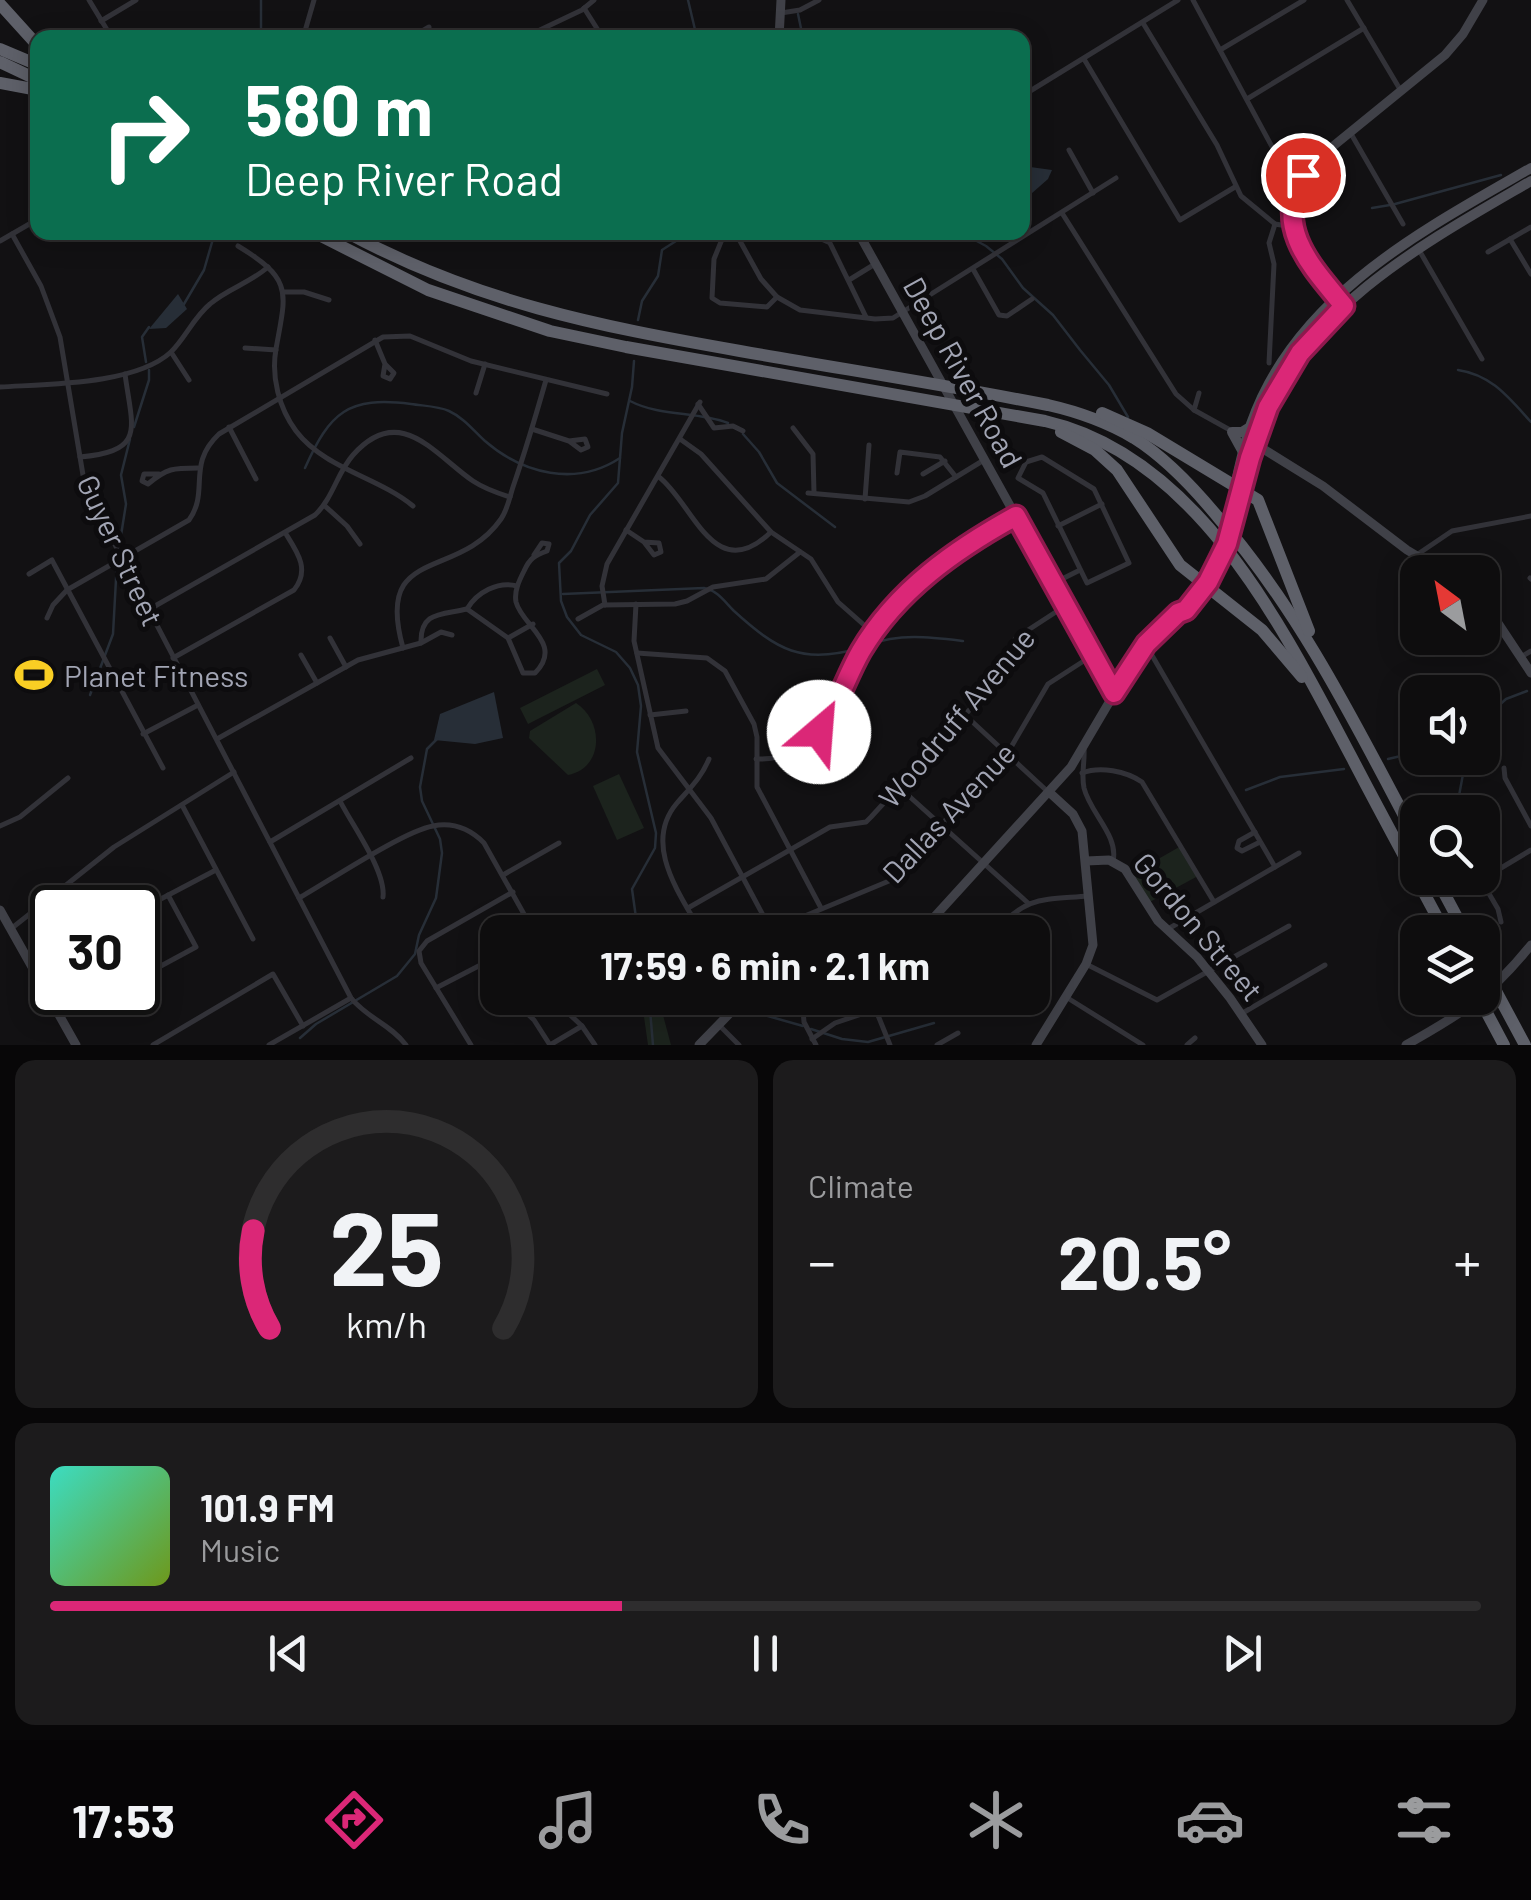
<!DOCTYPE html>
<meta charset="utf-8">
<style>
body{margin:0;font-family:Barlow,sans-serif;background:#1c1b1c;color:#f1f3f6;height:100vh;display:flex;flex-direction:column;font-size:38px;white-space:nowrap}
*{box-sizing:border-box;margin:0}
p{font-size:32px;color:#9b9c9e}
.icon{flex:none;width:55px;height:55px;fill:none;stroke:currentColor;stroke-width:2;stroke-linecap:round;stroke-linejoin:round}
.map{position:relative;height:1045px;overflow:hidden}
.drawer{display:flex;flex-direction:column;gap:15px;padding:15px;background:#080708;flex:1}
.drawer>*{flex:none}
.top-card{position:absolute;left:30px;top:30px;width:1000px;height:210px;border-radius:20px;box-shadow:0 5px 25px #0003,0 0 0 2px #2e2d2e;background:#0b6e4f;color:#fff;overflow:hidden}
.needle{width:65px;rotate:328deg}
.tools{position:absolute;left:1400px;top:555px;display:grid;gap:20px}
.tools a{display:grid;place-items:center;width:100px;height:100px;border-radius:20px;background:#0e0d0e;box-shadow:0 5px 25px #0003,0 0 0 2px #2e2d2e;font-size:50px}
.speed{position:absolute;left:30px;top:885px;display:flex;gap:20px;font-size:50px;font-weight:700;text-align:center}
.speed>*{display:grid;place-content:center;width:130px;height:130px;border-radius:50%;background:#0e0d0e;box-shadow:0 5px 25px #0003,0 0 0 2px #2e2d2e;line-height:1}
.speed .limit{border:5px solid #111;border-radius:15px;background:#fff;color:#111}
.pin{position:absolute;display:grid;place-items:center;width:85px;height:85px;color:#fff;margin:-42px;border:5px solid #fff;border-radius:50%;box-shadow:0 2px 10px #0007}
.me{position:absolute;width:110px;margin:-55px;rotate:27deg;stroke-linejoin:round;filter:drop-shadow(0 0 8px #0008)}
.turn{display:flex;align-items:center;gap:35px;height:210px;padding:0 50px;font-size:45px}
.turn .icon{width:130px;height:130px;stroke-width:2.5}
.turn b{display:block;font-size:70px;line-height:85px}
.big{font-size:75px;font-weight:700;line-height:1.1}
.drawer .card{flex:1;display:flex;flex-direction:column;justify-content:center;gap:15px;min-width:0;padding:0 35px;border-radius:20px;background:#1c1b1c}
.drawer .dial{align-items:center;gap:0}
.dial svg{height:260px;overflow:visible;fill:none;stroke:#2e2d2e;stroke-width:7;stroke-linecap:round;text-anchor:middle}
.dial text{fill:#f1f3f6;stroke:none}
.song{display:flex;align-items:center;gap:30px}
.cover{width:120px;height:120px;border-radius:15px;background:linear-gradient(135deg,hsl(170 70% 55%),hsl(80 70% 35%))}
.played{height:10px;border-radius:5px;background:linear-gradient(90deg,#db2777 40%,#2e2d2e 40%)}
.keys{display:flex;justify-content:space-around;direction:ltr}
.heat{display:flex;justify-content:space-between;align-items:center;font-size:55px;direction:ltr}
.drawer .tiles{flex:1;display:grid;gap:15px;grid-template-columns:1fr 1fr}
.card:last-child{grid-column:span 2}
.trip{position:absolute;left:480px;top:915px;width:570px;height:100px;border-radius:20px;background:#0e0d0e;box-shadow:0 5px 25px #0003,0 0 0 2px #2e2d2e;font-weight:700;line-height:100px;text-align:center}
.tabs{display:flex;height:160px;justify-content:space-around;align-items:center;background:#060506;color:#9b9c9e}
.tabs .icon{width:70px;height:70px}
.tabs .on{color:#db2777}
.tabs b{font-size:45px;color:#f1f3f6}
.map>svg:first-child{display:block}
</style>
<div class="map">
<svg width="1531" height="1045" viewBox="0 0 1531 1045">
<rect width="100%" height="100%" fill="#121113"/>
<g fill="#1c231d">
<path d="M597,669l8,16 -77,39 -8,-16z"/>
<path d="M576,703c28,18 28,65 -8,72l-39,-37 1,-7z"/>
<path d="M619,774l25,54 -27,12 -24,-54z"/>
<path d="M1181,846l17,30 -50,27 -16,-29z"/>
<path d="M647,998h40l2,3 -26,14 8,30h-23l-4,-28z"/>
</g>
<g fill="#272e37">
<path d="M1023,166l29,4 -4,9 -25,22z"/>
<path d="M178,294l9,15 -21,19 -17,1z"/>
<path d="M494,692l9,46 -28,6 -41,-4 6,-26z"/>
</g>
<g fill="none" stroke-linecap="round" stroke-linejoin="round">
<g stroke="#272e37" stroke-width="2.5">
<path d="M688,0l9,38"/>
<path d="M798,14l5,24"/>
<path d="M261,38v-38"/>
<path d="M1395,204l106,-29"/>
<path d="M1372,208l18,-3"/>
<path d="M960,232l26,14 16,13 21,29 30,27 27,35 29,35 19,32"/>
<path d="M184,304l20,-34 11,-38"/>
<path d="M638,320l4,-19 16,-25 4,-26 14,-9 4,-9"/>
<path d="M634,361l-2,26 -10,46 -4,50 -28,32 -19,36 -12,12 2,38 6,16 14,18 35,17 14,16 8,17 3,21 -4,46 19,81 -1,15 -23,41 6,43"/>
<path d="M146,362l-4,-25 7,-10"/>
<path d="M1458,370c34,5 51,28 73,52"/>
<path d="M630,401c31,16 66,10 98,22"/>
<path d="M134,427l15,-47v-10"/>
<path d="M743,434l16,18 18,31 58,44"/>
<path d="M305,468c25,-56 43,-72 106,-64 13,2 27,2 38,7 15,7 24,19 36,30 38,33 91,46 135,17"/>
<path d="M119,548l7,-44 -5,-29 9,-36"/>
<path d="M563,594l141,-6c14,3 20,13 30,23 43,39 68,54 126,37"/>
<path d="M868,645c32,-12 62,-8 95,-4"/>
<path d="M90,695l23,-61 4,-73"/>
<path d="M1482,721l24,-22 21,-8"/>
<path d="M1388,759l30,-7"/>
<path d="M1246,790l34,-13 64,-8"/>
<path d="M1456,812l10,-54"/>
<path d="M649,998l4,47"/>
<path d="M650,1004l21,7c29,-13 34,-14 65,-4"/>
<path d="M743,1009l60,17"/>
<path d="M811,1029l31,10 26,3 66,-19"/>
<path d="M300,1038l16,-14 81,-48 18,-22 4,-19 17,-37 6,-45 -2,-14 -18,-38 -2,-14 7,-38 10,-10"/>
</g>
<g stroke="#323238" stroke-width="5">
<path d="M89,0l23,38"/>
<path d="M1193,0l92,171 12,14"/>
<path d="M1347,0l54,91"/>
<path d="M584,8l19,30"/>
<path d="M781,13l19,-3 19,-10"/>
<path d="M101,21l35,-21"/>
<path d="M1143,23l74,122 24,51 34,28 18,3"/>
<path d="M303,38l11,-38"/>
<path d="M410,38l19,-11"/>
<path d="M523,38l59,-28 12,-10"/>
<path d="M1220,50l84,-50"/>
<path d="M1084,59l96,161 55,-33"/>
<path d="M1022,96l156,-96"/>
<path d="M1247,99l117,-71"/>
<path d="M1350,132l53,92"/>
<path d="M1069,150l24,43"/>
<path d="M1062,213l114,181 18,16 36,20"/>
<path d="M725,232l-11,27 -2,39 8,5 47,4 10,-10 -16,-18 -26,-47"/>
<path d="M12,234l29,52 19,51 25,150 266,511c16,20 39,26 55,47"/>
<path d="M1510,239l21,35"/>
<path d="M0,241l38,-22"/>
<path d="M828,242l-11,-5 4,-3 6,3 39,80"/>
<path d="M238,246c56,34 48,46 38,103 -5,28 3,59 20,82 29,38 82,46 117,75"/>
<path d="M1419,250l63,109"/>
<path d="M1488,252l43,-25"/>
<path d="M973,269l26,46 8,1 25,-17"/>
<path d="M849,280l26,-16"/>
<path d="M283,292h21l25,8"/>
<path d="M777,297l23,13 75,9 18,-1 223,-140"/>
<path d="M375,340l10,24 9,9 -4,6 -7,-3 2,-12"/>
<path d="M245,348l31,2"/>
<path d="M171,352l18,28"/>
<path d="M1269,363l5,-99 -5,-21 6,-19"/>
<path d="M0,387c47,-3 135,-2 171,-35 15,-15 23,-35 39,-48 17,-15 40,-21 58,-37"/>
<path d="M476,393l9,-29"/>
<path d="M698,404l16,24 19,-2 10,5"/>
<path d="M1194,410l5,-17"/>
<path d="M229,427l27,52"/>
<path d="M793,428l20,26 1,39"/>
<path d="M532,429l37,12 12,9 7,-3 -3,-8 -16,2"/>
<path d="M680,439l21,15 70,78 40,27 27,43 34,30"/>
<path d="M80,457c67,-6 52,-29 45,-83"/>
<path d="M1042,457l52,32 35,74 -42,20 -44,-90 -25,-15 8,-16z"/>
<path d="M897,473l3,-21 40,5 16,20"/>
<path d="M159,474h-15l-2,7 6,3c19,-16 25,-16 50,-16"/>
<path d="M923,474l22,-13"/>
<path d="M659,477c34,26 55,110 112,55"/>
<path d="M808,493l101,9 16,-6 59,-36"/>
<path d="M865,499l4,-54"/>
<path d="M325,506l22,20 13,18"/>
<path d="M1058,526l44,-22"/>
<path d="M626,530l18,12 10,13 7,-3 -2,-9 -15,-1"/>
<path d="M1418,554l34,-23 79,-15"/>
<path d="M29,574l23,-14 2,4 109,204"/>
<path d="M1530,578l1,1"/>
<path d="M1054,583l26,-13"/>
<path d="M636,604l-2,37 24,107 53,70 60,112"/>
<path d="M605,605l-3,-19 5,-22 93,-162"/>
<path d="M467,609c10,-17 31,-28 50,-23"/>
<path d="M148,610l167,-95c18,-17 22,-42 38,-60 47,-53 82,0 120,26 12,8 24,12 37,16"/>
<path d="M47,618l6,-13 14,-15 122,-70c21,-29 -3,-55 30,-86l164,-97 27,-1 61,25 136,33"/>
<path d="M578,619l25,-14 72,-1 12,-3 26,-14 53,-8 34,-27"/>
<path d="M510,637l23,-13"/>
<path d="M330,638l16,29"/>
<path d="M421,643c-1,-32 21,-28 46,-34l41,29 15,35h12c29,-29 -13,-47 -19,-71 -2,-11 3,-21 8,-31 6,-13 10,-15 23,-20l2,-7 -7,-1 -8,12"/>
<path d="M1146,645l129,222"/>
<path d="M403,648c-29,-104 54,-66 98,-129 7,-10 9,-24 13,-35 12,-35 22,-69 32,-104"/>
<path d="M637,653l70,5 18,13 29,53 3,13v50l64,121"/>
<path d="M301,655l16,28"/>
<path d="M1521,657l10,-6"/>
<path d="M173,658l121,-68c16,-20 4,-37 -8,-56"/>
<path d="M650,715l36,-4"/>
<path d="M965,715l81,75"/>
<path d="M143,734l55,-29"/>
<path d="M217,739l141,-79 63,-17 20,-11 11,3"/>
<path d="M1084,748c1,14 -3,26 0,40 6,25 35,48 29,73"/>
<path d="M756,759c51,2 69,-33 87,-73 11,-26 26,-52 44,-72 37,-41 81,-72 129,-98"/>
<path d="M1504,768l1,10 26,48"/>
<path d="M1082,773c18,-7 44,-2 60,9l72,120"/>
<path d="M900,788l128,115"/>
<path d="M340,801c12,24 46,70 43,96"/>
<path d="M182,805l71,134"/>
<path d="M0,826l20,-9 48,-39"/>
<path d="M1255,832l-16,9 -2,7 5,3 18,-9"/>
<path d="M270,842l141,-84"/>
<path d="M503,875l56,-32"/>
<path d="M1481,880l50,-30"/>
<path d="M1481,880l17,29 3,13"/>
<path d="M299,898c30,-17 105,-67 134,-72 20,-4 37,3 51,17l50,89"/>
<path d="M688,908l142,-81 36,-5 5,-5 114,-124 31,-55 49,-32"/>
<path d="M138,911l76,-40"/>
<path d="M12,928l102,-81 120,-75"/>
<path d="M1168,929l131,-76"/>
<path d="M771,930l118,-49 118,-127 41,-70 45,-29"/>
<path d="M701,932c-21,-38 -59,-88 -24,-129 14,-16 24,-25 32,-44"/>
<path d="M994,932c34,-37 47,-32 95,-36"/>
<path d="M1086,964l71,36 132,-74"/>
<path d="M159,967l37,-20 -28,-52"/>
<path d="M436,988l62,-32"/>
<path d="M1066,997l77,48"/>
<path d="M552,998l30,28 13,19"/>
<path d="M802,998l2,24 12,23"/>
<path d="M871,998l19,47"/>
<path d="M517,1004l17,16 16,25"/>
<path d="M1241,1014l84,-49"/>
<path d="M719,1025l20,20"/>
<path d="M812,1039l23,-16 74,-25"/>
<path d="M153,1045l120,-71 30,52"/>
<path d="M269,1045l82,-47"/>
<path d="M471,1045l-50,-82 -2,-12 8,-10 86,-49"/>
<path d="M550,1045l32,-19"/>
<path d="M937,1045l21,-12"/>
<path d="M1187,1045l8,-7"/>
</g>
<g stroke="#404148" stroke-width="9">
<path d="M779,38l2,-38"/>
<path d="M858,232l256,461"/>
<path d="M1340,301l-35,-43 -9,-17 -5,-28 6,-28 24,-29 124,-101 18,-21 20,-34"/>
<path d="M1252,442l71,44 84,64 37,22"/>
<path d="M1482,599l49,74"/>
<path d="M1178,613l20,-30"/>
<path d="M1086,861l23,-1 16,9 33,52 39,36 33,41 32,47"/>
<path d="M0,910l76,135"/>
<path d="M917,932l10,-7 144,-158 66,-112 24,-27 25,-17 19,-23"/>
<path d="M699,1045l32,-33 22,-14"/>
<path d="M1036,1045l50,-81 7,-19 -11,-114 -9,-17 -24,-22"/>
<path d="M1406,1045c57,-32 83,-48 125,-100"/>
</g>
<g stroke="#4e4f57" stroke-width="10">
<path d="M1243,452l-11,-20h10l8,-5"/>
<path d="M1198,583c34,-46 35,-107 53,-159 44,-127 170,-193 280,-256"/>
<path d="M1205,588c32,-51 35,-112 57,-167 46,-116 166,-180 269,-240"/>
</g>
<g stroke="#5e6069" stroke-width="12">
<path d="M0,4l38,42"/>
<path d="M0,49l38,16"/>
<path d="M0,62l38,18"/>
<path d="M0,83l38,7"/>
<path d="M313,232l115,58 122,41 76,16 419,74c154,35 239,209 307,337 30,58 62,116 93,174"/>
<path d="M346,232c130,70 251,94 394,119 102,18 206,34 308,54 31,7 59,17 86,33 32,20 59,49 83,78 85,98 141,213 201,326"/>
<path d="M1102,413l45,20 111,67 51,131"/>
<path d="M1061,432l34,18 22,20 63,95 82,65 40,47"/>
<path d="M1436,878l29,54"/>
<path d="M1482,965l43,80"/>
<path d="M1479,998l25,47"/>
</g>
</g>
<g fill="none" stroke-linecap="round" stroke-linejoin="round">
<g stroke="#8e194d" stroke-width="25">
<path id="route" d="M819,732c18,-24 27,-55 42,-81 36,-61 95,-102 155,-135l98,177 32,-49 32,-31 8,-3 22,-28 19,-38 23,-86 18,-51 32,-54 44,-47c-32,-39 -71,-78 -41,-131"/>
</g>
<use href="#route" stroke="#db2777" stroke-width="18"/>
</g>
<defs>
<g id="stadium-bare" transform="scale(3)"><path d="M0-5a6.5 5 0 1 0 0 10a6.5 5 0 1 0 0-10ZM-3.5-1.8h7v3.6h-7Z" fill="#f9ce24" stroke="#0d0c0e" stroke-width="2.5" paint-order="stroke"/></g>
</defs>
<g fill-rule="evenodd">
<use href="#stadium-bare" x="34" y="675"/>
</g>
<g text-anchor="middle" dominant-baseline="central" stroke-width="10" stroke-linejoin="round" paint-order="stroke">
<g font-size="30" fill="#a2a5b4" stroke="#0d0c0e">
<text transform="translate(964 372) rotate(61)">Deep River Road</text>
<text transform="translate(121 550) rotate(65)">Guyer Street</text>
<text transform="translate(956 717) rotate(-50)">Woodruff Avenue</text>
<text transform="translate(948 812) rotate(-47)">Dallas Avenue</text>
<text transform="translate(1199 926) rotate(50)">Gordon Street</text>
</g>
<g font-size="30" fill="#a2a5b4" stroke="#0d0c0e" text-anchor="start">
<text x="64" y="675">Planet Fitness</text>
</g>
</g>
</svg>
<div class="tools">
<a><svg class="needle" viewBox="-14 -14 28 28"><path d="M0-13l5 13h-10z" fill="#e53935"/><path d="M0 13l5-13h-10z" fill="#9b9c9e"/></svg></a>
<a><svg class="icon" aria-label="sound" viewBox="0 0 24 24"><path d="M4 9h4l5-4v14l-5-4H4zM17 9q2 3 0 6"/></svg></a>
<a><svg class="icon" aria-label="search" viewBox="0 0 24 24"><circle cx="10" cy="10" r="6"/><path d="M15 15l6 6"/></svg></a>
<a><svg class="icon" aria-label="layers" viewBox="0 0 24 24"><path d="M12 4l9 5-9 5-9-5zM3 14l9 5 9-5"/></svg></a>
</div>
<div class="speed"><div class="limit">30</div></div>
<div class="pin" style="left:1303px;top:175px;background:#d93025"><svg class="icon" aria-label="arrive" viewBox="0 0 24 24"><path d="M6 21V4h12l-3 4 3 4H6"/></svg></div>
<svg class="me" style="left:819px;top:732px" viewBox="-20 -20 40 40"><circle r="19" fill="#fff"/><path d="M0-13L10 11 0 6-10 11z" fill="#db2777"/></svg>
<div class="trip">17:59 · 6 min · 2.1 km</div>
<div class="top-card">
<div class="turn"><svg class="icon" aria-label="right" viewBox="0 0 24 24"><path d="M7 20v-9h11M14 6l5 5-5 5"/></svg><div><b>580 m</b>Deep River Road</div></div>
</div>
</div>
<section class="drawer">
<div class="tiles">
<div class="card dial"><svg viewBox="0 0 100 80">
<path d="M14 69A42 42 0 1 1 86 69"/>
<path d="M14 69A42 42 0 0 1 9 39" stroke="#db2777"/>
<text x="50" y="56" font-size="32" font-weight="700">25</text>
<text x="50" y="72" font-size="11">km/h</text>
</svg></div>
<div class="card"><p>Climate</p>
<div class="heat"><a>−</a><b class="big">20.5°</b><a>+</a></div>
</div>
<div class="card">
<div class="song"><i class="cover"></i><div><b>101.9 FM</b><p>Music</p></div></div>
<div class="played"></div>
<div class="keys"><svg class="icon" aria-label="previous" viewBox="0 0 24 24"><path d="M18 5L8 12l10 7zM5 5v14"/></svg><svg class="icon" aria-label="pause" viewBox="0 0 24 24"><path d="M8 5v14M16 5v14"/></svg><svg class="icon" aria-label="next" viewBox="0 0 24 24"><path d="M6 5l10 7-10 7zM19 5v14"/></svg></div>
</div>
</div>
</section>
<nav class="tabs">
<b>17:53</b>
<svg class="icon on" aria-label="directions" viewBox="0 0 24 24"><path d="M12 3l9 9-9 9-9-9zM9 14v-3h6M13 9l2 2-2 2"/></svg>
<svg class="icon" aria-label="music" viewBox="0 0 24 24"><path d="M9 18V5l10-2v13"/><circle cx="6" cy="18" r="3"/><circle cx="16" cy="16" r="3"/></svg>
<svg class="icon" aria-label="phone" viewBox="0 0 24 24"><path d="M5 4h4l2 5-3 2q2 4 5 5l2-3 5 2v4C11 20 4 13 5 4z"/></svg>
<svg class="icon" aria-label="climate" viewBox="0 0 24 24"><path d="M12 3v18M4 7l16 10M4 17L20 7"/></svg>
<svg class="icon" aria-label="car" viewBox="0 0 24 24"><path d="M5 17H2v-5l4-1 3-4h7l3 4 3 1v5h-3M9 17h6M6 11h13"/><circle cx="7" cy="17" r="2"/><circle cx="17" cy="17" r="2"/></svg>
<svg class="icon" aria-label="filters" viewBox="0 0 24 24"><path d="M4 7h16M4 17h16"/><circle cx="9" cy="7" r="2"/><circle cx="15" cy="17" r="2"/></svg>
</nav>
